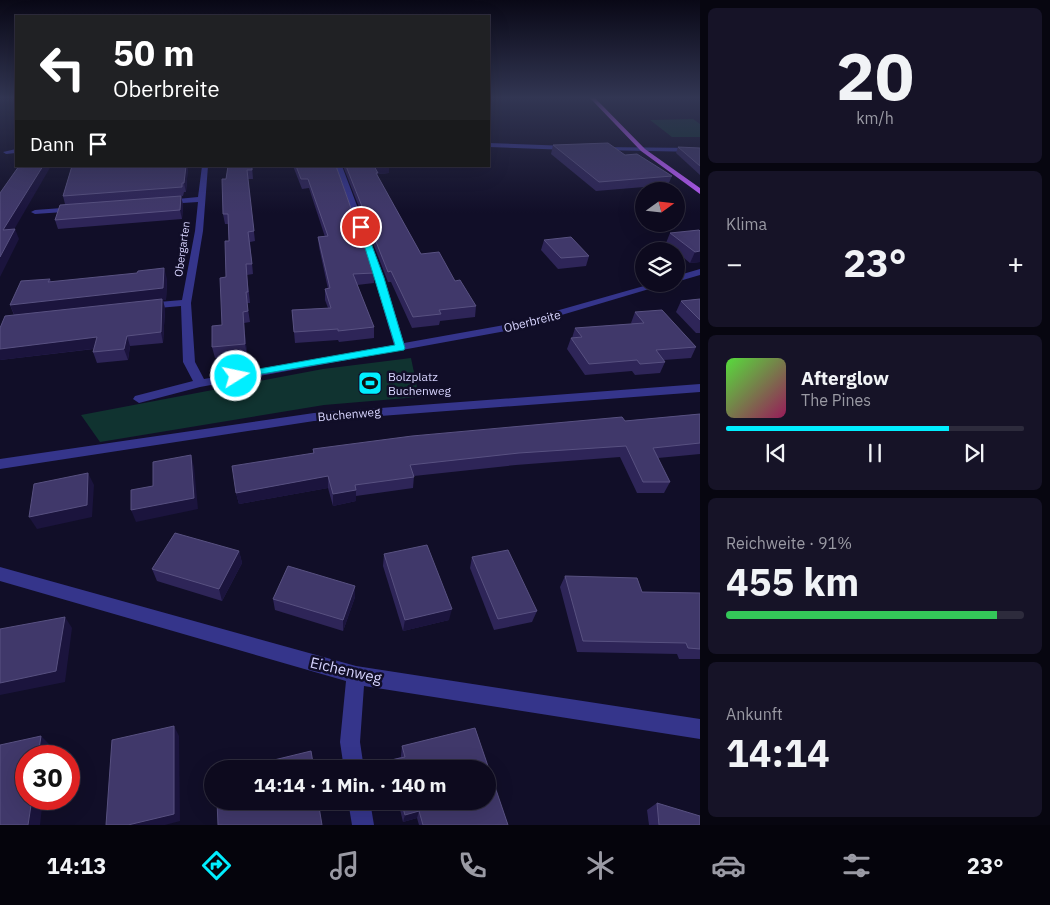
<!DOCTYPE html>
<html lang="de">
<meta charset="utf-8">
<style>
body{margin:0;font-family:"IBM Plex Sans",sans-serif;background:#161327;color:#f1f3f6;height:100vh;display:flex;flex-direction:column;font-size:19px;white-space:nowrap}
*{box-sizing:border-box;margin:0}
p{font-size:16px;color:#9a9aa4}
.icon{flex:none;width:28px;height:28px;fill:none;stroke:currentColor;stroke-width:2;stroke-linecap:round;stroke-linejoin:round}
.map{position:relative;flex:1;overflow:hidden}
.panel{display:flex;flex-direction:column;gap:8px;padding:8px;background:#070610;width:350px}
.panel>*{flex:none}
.top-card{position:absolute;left:15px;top:15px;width:475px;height:152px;border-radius:0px;box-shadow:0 5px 20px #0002,0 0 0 1px #2d2b3c;background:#202124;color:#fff;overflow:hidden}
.needle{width:32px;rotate:75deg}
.fabs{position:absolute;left:635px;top:182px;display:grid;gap:10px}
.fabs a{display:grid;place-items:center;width:50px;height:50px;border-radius:50%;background:#0d0a1e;box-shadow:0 5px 20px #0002,0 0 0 1px #2d2b3c;font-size:25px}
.speed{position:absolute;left:15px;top:745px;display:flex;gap:10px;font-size:25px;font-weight:700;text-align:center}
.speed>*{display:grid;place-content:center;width:65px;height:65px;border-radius:50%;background:#0d0a1e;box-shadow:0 5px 20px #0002,0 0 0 1px #2d2b3c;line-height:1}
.speed .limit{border:8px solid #d22;background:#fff;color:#111}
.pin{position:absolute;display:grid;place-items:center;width:42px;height:42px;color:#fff;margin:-21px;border:2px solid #fff;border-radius:50%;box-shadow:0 1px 5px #0007}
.me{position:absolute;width:55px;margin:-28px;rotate:80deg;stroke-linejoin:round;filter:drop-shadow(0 0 4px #0008)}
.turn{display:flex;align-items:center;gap:18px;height:105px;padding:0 15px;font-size:22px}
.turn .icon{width:65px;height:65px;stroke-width:2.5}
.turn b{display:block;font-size:35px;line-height:42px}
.then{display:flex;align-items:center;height:48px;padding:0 15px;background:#0003;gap:10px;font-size:19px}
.big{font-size:38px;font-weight:700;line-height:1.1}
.panel .widget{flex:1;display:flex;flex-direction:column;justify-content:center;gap:8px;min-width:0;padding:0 18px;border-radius:8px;background:#161327}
.panel .dial{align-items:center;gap:0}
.dial b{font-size:65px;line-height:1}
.song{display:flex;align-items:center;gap:15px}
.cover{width:60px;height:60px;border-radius:8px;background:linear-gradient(135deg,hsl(110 70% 55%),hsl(330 70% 35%))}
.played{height:5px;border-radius:2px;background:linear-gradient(90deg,#01eeff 75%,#2d2b3c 75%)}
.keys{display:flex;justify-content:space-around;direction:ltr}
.heat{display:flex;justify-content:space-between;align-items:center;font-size:28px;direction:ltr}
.charge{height:8px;border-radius:4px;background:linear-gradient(90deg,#34c759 91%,#2d2b3c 0)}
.trip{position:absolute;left:204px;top:760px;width:292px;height:50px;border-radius:25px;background:#0d0a1e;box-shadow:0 5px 20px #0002,0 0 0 1px #2d2b3c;font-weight:700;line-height:50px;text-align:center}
.menu{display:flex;height:80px;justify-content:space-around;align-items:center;background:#05040c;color:#9a9aa4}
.menu .icon{width:35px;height:35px}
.menu .active{color:#01eeff}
.menu b{font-size:22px;color:#f1f3f6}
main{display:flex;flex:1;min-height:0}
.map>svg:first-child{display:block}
</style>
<main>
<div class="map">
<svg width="700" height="825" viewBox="0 0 700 825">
<rect width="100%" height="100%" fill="#110e28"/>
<g fill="#103330">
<path d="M693,119l7,5v13h-28l-22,-17z"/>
<path d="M411,358l8,39 -95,8 -224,37 -19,-27 242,-46z"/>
</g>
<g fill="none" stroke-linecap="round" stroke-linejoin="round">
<g fill="#35358b" fill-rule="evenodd">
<path d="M489,143l80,3 3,2 -3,2 -80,-3z"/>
<path d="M599,147l101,1v4l-103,-2v-2z"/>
<path d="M16,149v4l-10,1 -3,-2z"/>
<path d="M202,166h6l-5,65 -12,72 4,59 9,17 190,-34 -20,-68 -39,-111h7l42,111 20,66 106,-19 141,-40h15l-155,46 -311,57 -61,16 -6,-4 2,-3 58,-15 -10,-19 -2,-56 -34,3 -5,-3 5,-3 35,-3 13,-69 3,-29 -31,2 -4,-2 4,-2 31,-3z"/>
<path d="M75,207l4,2 -1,2 -43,3 -4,-2 4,-2z"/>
<path d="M700,269v6l-24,7v-6z"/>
<path d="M700,384v8l-386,29 -314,48v-10l314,-46z"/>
<path d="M0,567l356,99 344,53v20l-336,-53 -4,56 4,27h-20l-4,-27 6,-61 -346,-100z"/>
<path d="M348,801h22l4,24h-22z"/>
</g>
<path fill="#bd5cff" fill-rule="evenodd" d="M589,97h5l51,52 55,39v6l-59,-43z"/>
</g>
<g fill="#2e2558">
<path d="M553,145l72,10 47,21 -4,9 -72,6 -45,-37z"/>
<path d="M678,147l22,1v27l-24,-22z"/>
<path d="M72,166h116l-2,26h-2l-1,4h-2l2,9 -1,14 -124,10 -3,-9 10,-16 -2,-8z"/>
<path d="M228,166h24l1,13h-5l7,62 -5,1 3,32 -6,1 3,28h-3l3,19 -6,1 3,32 -32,3 -3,-11 10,-22 7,-84 -1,-17h-3l-2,-10 3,-35z"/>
<path d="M293,166h43l38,107v10l-17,2 17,42v11l-35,4 -1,-2 -43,3 -3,-33 36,-2 -3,-8v-11h3l-9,-42 -1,-10h7l-16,-49 -7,1z"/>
<path d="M343,166h46v7l-11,1v3l43,77 34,27 21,25 -1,11 -35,4 -1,4 -27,3 -21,-46h-3z"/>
<path d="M700,231v31l-10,1 -24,-20 4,-10z"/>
<path d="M544,240l45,16 -3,10 -28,3 -17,-19z"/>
<path d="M50,279l1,3 116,-3 -1,21h-3l2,9 -2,34 -33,3 -2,14 -31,3 -4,-11 1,-3 -94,11 14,-45 -4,-10z"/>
<path d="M700,299v34h-4l-20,-21 5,-11z"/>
<path d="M635,312l61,35 -5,11 -27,2 1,2 -5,11 -25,2 -3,-4 -47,4 -18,-26 4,-11h1l3,-10 57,-4 -1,-1z"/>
<path d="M700,414v40l-42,4 12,24 -6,11h-27l-17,-36 -104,8 -102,11 -1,12 -57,8v5l-23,5 -5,-18 -89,16 -3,-11 77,-40v-4z"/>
<path d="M239,551l3,12 -20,38 -65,-20 -5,-12z"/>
<path d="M384,554l65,66 -46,11 -20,-65z"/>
<path d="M472,557l65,54 -5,11 -38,8 -24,-62z"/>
<path d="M565,576l77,16 58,1v66h-21l-2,-5 -100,-2 -17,-65z"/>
<path d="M355,586v11l-12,34 -68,-21 -2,-11z"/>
<path d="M475,728l33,97h-89l-2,-7 -14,4 -5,-21h90v-32h-98l1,-9 10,-3v-2l1,-9z"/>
<path d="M657,803l43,22h-51l-2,-15z"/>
</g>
<g fill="#1b143d">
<path d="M43,166h8l-43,74 -5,-10z"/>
<path d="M186,166h2l-2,26 -2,-9z"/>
<path d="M373,166h16v7l-11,1v8z"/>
<path d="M181,196l2,9 -1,14 -2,-9z"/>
<path d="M15,229l4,10 -19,38v-20z"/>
<path d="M700,251v11l-10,1 5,-11z"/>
<path d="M164,268l3,11 -1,21h-3l2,9 -2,34 -2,-11 -146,-16 -5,-11z"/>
<path d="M243,312l1,11 3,32 -2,-11z"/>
<path d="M127,336l3,10 -2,14 -4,-11z"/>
<path d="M97,337l3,11 -100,12v-11z"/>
<path d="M191,455l3,12 4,42 -62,13 -5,-12z"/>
<path d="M88,473l6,12 -2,32 -55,12 -8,-12z"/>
<path d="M328,476v12l-89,16 -3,-11z"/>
<path d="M356,490v11l-23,5v-12z"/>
<path d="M239,551l3,12 -20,38 -3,-12z"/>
<path d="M355,586v11l-12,34v-11z"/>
<path d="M452,609l-3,11 -46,11 2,-11z"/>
<path d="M65,617l7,11 -7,54 -65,13v-12z"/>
<path d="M174,726l5,10 1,85 -15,4h-37z"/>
<path d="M41,736l9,9 -1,11h-11z"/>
<path d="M32,799h11l-3,26h-12z"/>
<path d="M419,811l-2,7 -14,4 2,-7z"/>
</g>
<g fill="#40386a" stroke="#585181">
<path d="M608,143l17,12 12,-1 35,22 -73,6 -46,-37z"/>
<path d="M678,147l22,1v18z"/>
<path d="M19,166h24l-40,64 12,-1 -15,28v-64z"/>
<path d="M72,166h114l-2,17h-2v4l-119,9z"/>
<path d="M228,166h24v4h-5l7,61 -6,1 4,32h-6l2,28h-2l2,19 -5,1 2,32 -33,3v-21l10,-1 -2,-47 6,-1 -1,-36h4l-1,-27h-5l-1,-35h4z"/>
<path d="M296,166h40l38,107 -21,1 21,53 -36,4v-2l-44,3 -2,-22 39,-2 -6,-19 5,-1 -12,-51 10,-1 -20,-57h-7z"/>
<path d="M346,166h28l4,7h-2l45,81 18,-2 16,29 5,-1 16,26 -37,4 2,4 -28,3 -22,-46 -3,1z"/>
<path d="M181,196l-1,14 -125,10 5,-15z"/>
<path d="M699,230l1,1v20l-5,1 -25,-19z"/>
<path d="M571,237l18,19 -28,2 -17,-18z"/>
<path d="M164,268l-1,20 -153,17 11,-24 29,-2 -2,3 89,-9 1,-2z"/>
<path d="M162,299l-1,33 -34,4 -3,13 -31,3 4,-15 -97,12v-21l5,-12z"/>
<path d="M700,299v21l-19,-19z"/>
<path d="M662,310l34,37 -40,3 9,12 -25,2 -3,-4 -48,4 -18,-26 11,-1 -7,-9 69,-5 -9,-11z"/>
<path d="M700,414v29l-47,5 17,34h-27l-17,-36 -107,7 -109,12 4,12 -59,8 1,5 -23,4 -5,-18 -92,17 -4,-27 82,-13 -1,-4 99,-13 210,-19 3,4z"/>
<path d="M191,455l3,43 -63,12v-20l22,-4v-24z"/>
<path d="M88,473l-1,32 -58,12 5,-33z"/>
<path d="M175,533l64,18 -20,38 -67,-20z"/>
<path d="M427,545l25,64 -47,11 -21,-66z"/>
<path d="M508,550l29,61 -39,8 -26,-62z"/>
<path d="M288,566l67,20 -12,34 -70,-21z"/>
<path d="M565,576l72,2 5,14 58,1v56l-12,-1 -2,-5 -103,-2z"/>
<path d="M65,617l-9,54 -56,12v-54z"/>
<path d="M174,726v88l-46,11h-22l6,-85z"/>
<path d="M475,728l33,97h-85l-4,-14 -14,4 -4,-14h87v-32h-95l-2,-9 14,-3 -3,-11z"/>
<path d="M41,736l-3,20h-12v43h6l-4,26h-28v-80z"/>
<path d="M311,751l3,18h-77z"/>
<path d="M217,801h101l4,24h-104z"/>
<path d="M657,803l43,13v9h-41z"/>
</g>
<linearGradient id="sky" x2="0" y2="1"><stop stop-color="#090816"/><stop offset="0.46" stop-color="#323653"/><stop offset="1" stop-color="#323653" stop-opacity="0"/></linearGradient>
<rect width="700" height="213" fill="url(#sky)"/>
<path fill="#01eeff" stroke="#019ba6" d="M358,225l7,2 19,51 21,70 -1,2 -172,29 -1,-3 5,-3 159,-28z"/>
<defs>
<g id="stadium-square" transform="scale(1.25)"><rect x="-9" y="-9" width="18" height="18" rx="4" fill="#01eeff" stroke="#110e28"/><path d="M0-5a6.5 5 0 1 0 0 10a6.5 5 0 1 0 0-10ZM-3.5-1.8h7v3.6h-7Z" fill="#111"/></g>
</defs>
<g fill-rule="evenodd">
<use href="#stadium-square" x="370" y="383"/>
</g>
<g text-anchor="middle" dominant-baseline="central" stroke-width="5" stroke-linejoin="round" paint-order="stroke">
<g font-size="11" fill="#d8d5ff" stroke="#110e28">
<text transform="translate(182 249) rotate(-82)">Obergarten</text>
</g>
<g font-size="12" fill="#d8d5ff" stroke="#110e28">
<text transform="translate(532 321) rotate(-14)">Oberbreite</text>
<text transform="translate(349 414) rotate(-5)">Buchenweg</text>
</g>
<g font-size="12" fill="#d8d5ff" stroke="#110e28" text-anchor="start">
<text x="388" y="376">Bolzplatz<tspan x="388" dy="14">Buchenweg</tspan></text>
</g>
<g font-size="15" fill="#d8d5ff" stroke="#110e28">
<text transform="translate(346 670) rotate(13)">Eichenweg</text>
</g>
</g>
</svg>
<div class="fabs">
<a><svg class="needle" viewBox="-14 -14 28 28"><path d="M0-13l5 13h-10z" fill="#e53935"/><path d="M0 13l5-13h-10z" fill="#9a9aa4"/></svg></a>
<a><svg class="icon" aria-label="layers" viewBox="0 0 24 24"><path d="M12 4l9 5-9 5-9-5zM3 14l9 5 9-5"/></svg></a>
</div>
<div class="speed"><div class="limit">30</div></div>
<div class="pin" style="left:361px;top:227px;background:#d93025"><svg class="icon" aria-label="arrive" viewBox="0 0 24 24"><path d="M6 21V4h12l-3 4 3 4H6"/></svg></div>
<svg class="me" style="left:236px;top:376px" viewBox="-20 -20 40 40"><circle r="17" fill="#01eeff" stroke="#fff" stroke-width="3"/><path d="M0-11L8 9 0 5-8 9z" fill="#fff"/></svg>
<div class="trip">14:14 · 1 Min. · 140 m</div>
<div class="top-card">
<div class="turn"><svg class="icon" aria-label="left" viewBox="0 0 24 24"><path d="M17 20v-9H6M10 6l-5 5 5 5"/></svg><div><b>50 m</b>Oberbreite</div></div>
<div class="then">Dann<svg class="icon" aria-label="arrive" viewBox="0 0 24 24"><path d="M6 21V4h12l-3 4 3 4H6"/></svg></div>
</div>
</div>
<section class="panel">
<div class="widget dial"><b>20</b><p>km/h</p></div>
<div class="widget"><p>Klima</p>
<div class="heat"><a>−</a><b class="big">23°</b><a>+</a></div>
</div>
<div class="widget">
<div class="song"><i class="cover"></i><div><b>Afterglow</b><p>The Pines</p></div></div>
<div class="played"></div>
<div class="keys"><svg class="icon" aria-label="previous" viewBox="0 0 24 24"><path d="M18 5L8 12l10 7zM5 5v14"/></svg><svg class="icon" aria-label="pause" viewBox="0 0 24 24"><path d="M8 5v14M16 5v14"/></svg><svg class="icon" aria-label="next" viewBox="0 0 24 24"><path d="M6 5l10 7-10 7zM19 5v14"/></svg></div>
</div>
<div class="widget"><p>Reichweite · 91%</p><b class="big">455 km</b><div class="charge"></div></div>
<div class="widget"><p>Ankunft</p><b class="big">14:14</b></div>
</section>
</main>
<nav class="menu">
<b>14:13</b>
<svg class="icon active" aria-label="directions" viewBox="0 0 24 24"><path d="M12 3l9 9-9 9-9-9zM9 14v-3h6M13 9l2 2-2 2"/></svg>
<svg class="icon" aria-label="music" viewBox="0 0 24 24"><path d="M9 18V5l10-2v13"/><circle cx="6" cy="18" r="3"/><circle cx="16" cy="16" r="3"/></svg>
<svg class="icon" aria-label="phone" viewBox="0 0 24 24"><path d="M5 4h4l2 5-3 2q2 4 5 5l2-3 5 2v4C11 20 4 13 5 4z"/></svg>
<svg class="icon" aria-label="climate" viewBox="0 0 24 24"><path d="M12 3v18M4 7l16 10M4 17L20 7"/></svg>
<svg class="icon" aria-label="car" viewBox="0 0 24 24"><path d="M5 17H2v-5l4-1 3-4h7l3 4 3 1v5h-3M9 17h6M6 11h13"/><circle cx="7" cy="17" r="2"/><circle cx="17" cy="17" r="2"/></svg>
<svg class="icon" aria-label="filters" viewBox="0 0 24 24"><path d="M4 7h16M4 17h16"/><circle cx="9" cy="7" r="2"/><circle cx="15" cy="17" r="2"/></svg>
<b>23°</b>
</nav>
